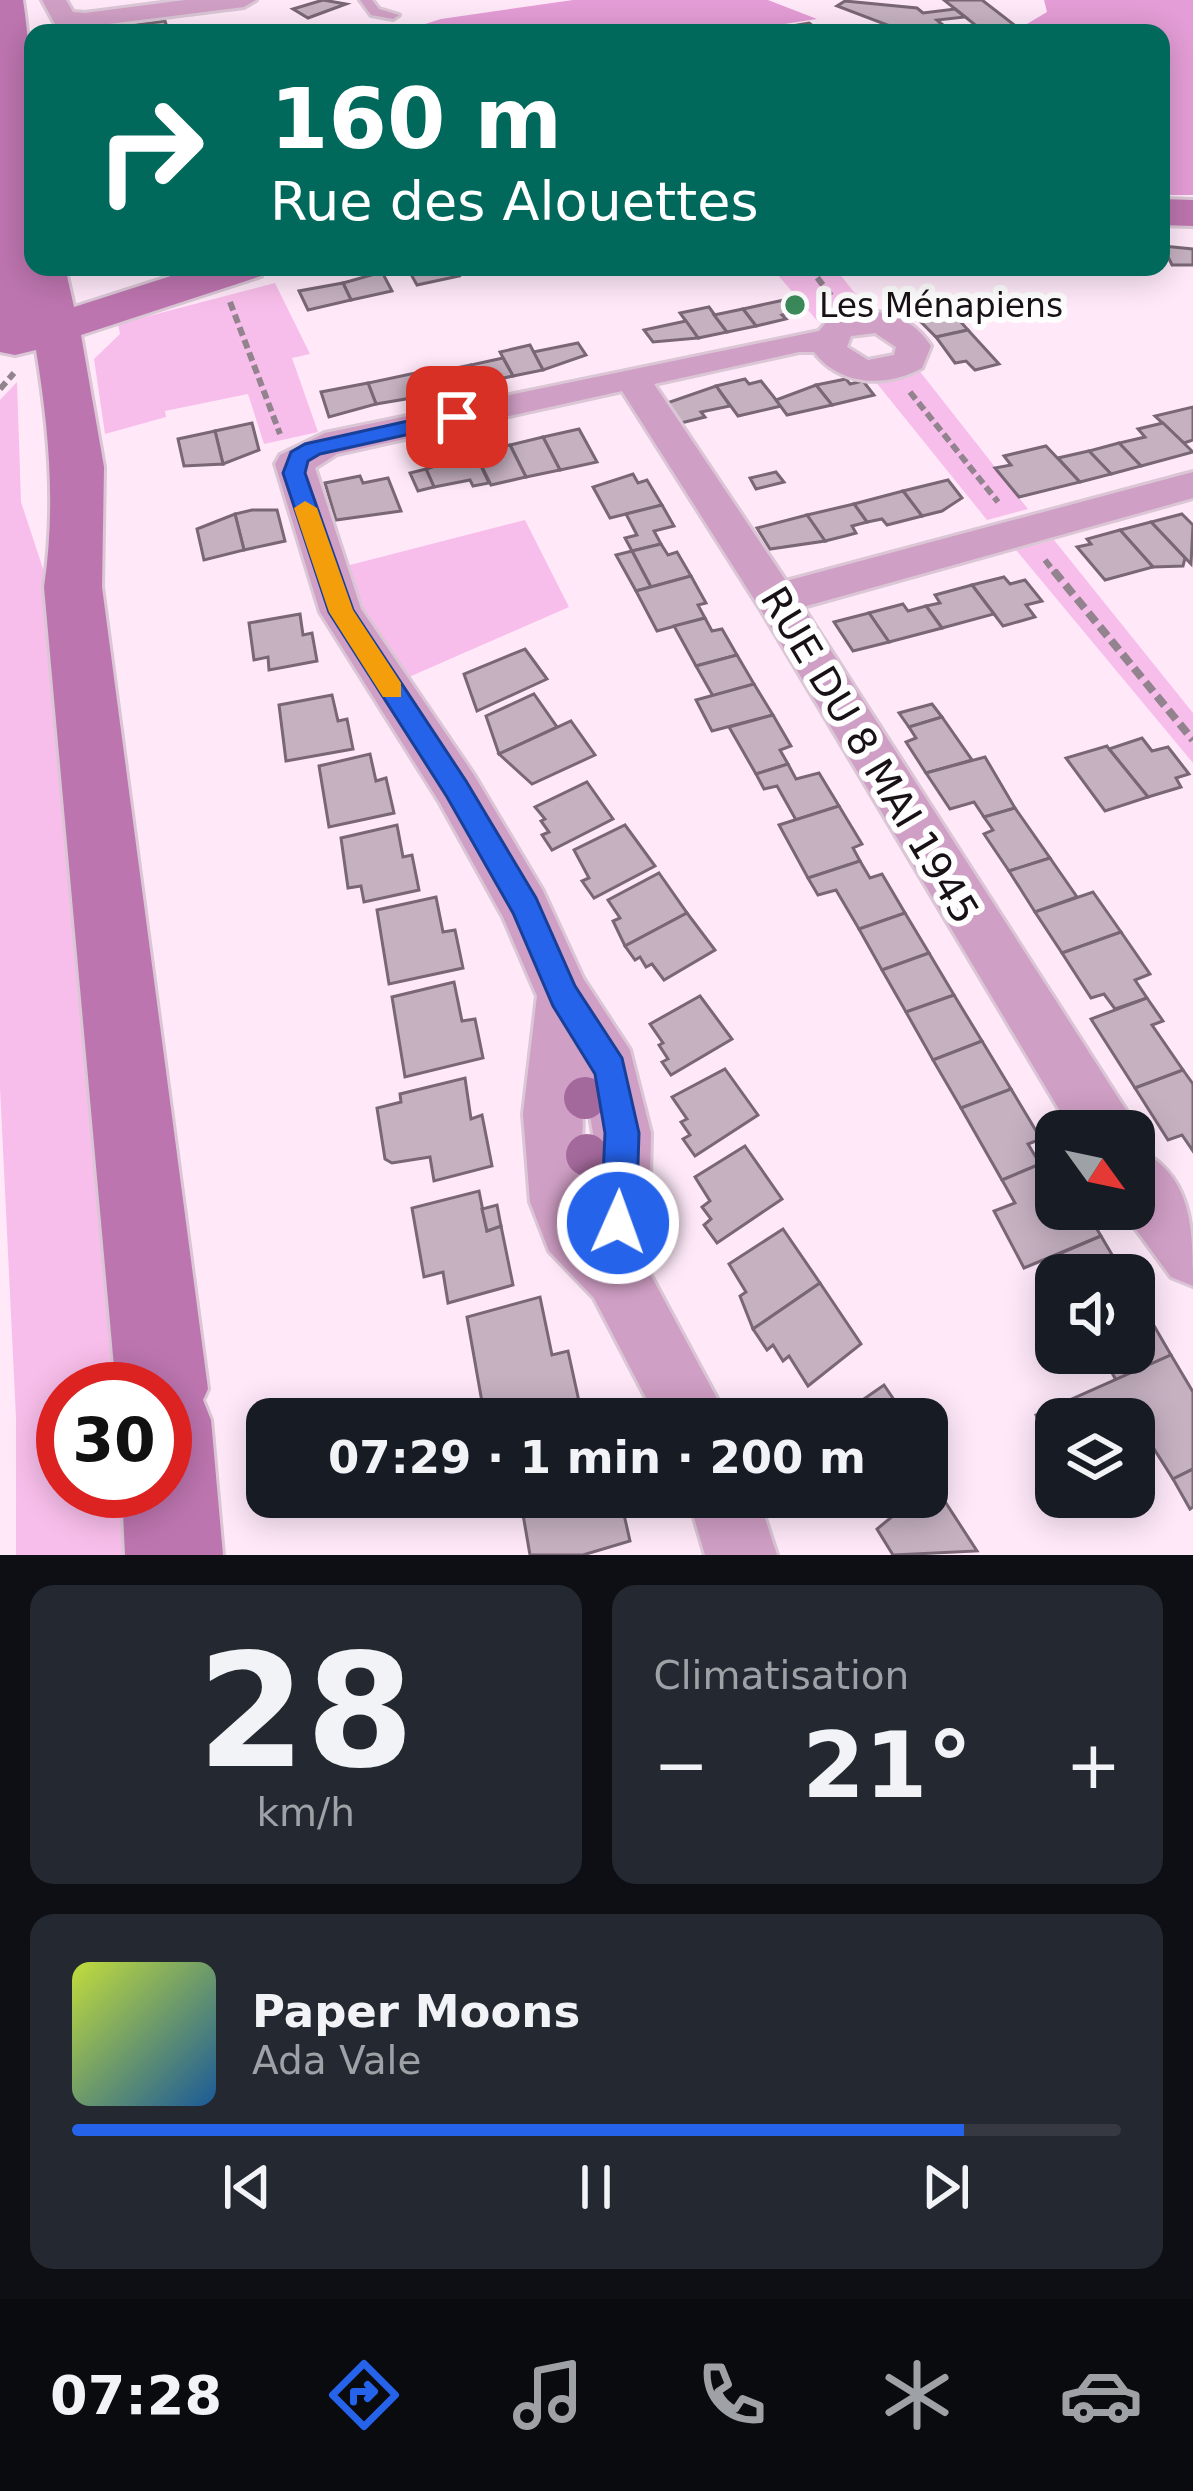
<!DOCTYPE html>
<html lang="fr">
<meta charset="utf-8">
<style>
body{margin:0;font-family:"DejaVu Sans",sans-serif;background:#242831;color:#f1f3f6;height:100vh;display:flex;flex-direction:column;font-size:45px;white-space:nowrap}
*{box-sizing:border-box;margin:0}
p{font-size:39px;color:#9ea1a6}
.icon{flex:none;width:66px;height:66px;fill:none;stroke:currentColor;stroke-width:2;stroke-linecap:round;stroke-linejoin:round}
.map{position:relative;height:1555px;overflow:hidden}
.sheet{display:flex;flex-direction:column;gap:30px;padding:30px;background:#0d0f14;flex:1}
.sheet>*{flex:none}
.top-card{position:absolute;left:24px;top:24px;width:1146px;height:252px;border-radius:24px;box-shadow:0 6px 30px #0003;background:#00695c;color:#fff;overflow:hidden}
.needle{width:78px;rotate:123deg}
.tools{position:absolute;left:1035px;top:1110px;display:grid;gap:24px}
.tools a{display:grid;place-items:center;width:120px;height:120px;border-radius:24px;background:#171b24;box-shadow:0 6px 30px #0003;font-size:60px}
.speed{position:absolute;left:36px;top:1362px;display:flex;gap:24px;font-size:60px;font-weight:700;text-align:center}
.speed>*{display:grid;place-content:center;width:156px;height:156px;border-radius:50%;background:#171b24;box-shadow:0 6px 30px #0003;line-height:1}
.speed .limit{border:18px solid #d22;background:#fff;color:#111}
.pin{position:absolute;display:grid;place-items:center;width:102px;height:102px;color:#fff;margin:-51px;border-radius:24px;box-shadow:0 6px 18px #0006}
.me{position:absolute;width:132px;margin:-66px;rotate:2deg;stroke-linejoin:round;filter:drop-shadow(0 0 9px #0008)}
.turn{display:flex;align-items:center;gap:42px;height:252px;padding:0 48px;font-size:54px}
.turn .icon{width:156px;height:156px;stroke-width:2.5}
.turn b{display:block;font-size:84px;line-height:102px}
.big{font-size:90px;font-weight:700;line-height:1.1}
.sheet .card{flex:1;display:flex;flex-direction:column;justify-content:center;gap:18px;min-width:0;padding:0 42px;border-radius:24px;background:#242831}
.sheet .dial{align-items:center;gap:0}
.dial b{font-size:156px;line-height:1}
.song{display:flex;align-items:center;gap:36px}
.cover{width:144px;height:144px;border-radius:18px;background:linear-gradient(135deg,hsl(70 70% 55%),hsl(210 70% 35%))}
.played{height:12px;border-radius:6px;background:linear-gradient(90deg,#2563eb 85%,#363941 85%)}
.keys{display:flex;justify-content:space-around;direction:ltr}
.heat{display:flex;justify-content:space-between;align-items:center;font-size:66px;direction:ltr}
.sheet .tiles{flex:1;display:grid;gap:30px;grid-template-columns:1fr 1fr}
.card:last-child{grid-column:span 2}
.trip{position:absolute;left:246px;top:1398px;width:702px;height:120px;border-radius:24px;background:#171b24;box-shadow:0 6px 30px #0003;font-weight:700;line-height:120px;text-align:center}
.dock{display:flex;height:192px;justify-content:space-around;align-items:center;background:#090b0e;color:#9ea1a6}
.dock .icon{width:84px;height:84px}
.dock .on{color:#2563eb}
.dock b{font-size:54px;color:#f1f3f6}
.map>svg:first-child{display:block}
</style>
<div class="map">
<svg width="1193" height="1555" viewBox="0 0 1193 1555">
<rect width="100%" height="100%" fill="#ffe9f9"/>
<g fill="#f8beeb">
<path d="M771,267h63l39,49 -54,7z"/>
<path d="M275,283l35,71 -18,4 26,74 -54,12 -16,-50 -83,17 1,6 -61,17 -11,-75 26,-25 -2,-10z"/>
<path d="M918,369l110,140 -41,11 -112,-139z"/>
<path d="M17,382l4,120 32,97 67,790h-57v102h66l4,64h-117v-137l-16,-330v-688z"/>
<path d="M525,520l44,87 -160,70 -51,-77 -12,-34z"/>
<path d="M1054,540l139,173v50l-177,-213z"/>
</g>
<g fill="#e49dd6">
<path d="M573,0h195l49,19 -91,14 -326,-1 41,-13z"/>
<path d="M1044,0h149v195h-32v-162h-149l35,-21z"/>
</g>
<g fill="#c6b1c1" stroke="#796775" stroke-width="3">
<path d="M323,0l23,4 -38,14 -15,-9z"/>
<path d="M944,0h38l35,27 -33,5z"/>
<path d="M845,1l72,7 6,5 32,-4 10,8 -28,3 6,5 -48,3 -58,-22z"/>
<path d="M165,21l4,12h-31l-3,-8z"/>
<path d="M809,23l12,10h-71z"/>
<path d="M1163,246l30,3v16h-21z"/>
<path d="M407,267h46l6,9 -42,9z"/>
<path d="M382,272l10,19 -41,9 -8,-17z"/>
<path d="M343,283l8,17 -43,10 -9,-19z"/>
<path d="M784,300l9,12 -11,3 4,4 -30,7 -13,-17z"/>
<path d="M945,304l23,26 -32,7 -26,-26z"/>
<path d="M709,307l18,25 -29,6 -18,-25z"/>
<path d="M743,309l13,17 -29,6 -13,-17z"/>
<path d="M686,321l12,17 -45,4 -9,-12z"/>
<path d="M968,330l31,34 -24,6 -9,-9 -11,2 -19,-26z"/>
<path d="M578,343l8,12 -43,15 -10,-18z"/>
<path d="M530,345l13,25 -30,6 -13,-24z"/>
<path d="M503,358l10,18 -32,7 -10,-18z"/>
<path d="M471,365l10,18 -46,11 -9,-20z"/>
<path d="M425,371l10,23 -59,10 -8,-21z"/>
<path d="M745,379l4,5 12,-3 20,25 -43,10 -22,-30z"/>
<path d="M846,379l4,5 13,-3 11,14 -42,10 -16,-20z"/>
<path d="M368,383l8,21 -47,13 -8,-25z"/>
<path d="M816,385l16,20 -45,10 -11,-15z"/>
<path d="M716,386l14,20 -29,6 4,5 -24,6 -14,-20z"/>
<path d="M1193,407v33l-9,3 -29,-27z"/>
<path d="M252,423l7,27 -36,14 -8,-33z"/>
<path d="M1163,423l30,29 -52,14 -22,-23 26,-6 -7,-8z"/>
<path d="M579,429l18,33 -37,8 -17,-33z"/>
<path d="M215,431l8,33 -39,2 -6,-27z"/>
<path d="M543,437l17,33 -34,7 -16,-32z"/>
<path d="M1119,443l22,23 -30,8 -22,-23z"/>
<path d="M510,445l16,32 -35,8 -16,-32z"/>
<path d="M1046,446l34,36 -61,15 -24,-29 16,-3 -7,-9z"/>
<path d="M1089,451l22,23 -31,8 -22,-24z"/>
<path d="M475,453l14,30 -16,3 -3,-6 -36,7 -8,-18z"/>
<path d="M426,469l8,18 -16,4 -8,-18z"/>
<path d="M776,472l8,10 -28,7 -6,-11z"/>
<path d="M633,474l5,9 9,-3 15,25 -52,13 -17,-31z"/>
<path d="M360,476l3,7 25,-5 13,33 -65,9 -11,-37z"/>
<path d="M948,480l14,18 -20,13 -20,5 -19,-25z"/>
<path d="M903,491l19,25 -35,9 -5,-6 -15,3 -13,-18z"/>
<path d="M854,504l13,18 -15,4 4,7 -11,3 -20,5 -18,-26z"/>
<path d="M662,505l12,21 -20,5 7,13 -29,7 -7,-13 12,-3 -11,-21z"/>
<path d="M252,510h25l8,31 -41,9 -9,-36z"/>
<path d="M235,514l9,36 -40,10 -7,-31z"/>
<path d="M1182,514l11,11 -2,39 -40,-42z"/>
<path d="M807,515l18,26 -55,8 -13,-21z"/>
<path d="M1151,522l34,36 -2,8 -30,1 -33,-37z"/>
<path d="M1120,530l33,37 -48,13 -28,-33 14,-3 -4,-5z"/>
<path d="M661,544l7,11 9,-3 14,24 -40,11 -19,-36z"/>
<path d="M632,551l19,36 -15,4 -20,-36z"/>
<path d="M691,576l15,27 -8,2 7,13 -48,13 -21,-40z"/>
<path d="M1004,577l6,7 15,-4 17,21 -16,4 9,12 -32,9 -31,-41z"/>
<path d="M972,585l22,29 -52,14 -16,-22 14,-3 -5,-8z"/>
<path d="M903,604l5,7 18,-5 16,22 -53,14 -20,-29z"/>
<path d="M869,613l20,29 -36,9 -19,-29z"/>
<path d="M300,614l3,21 9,-2 5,28 -48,9 -1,-13 -14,3 -5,-37z"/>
<path d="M705,618l7,13 10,-2 15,26 -41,11 -22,-40z"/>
<path d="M525,649l22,30 -70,32 -13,-37z"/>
<path d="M737,655l17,29 -41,12 -17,-30z"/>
<path d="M754,684l19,31 -61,16 -16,-31z"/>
<path d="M534,694l23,33 -58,27 -13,-38z"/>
<path d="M332,695l6,26 9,-2 6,30 -67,12 -7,-56z"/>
<path d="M932,704l10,13 -33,10 -10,-14z"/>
<path d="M773,715l18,31 -11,4 8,14 -32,10 -27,-47z"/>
<path d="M942,717l30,43 -46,13 -20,-31 10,-4 -7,-11z"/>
<path d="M571,721l24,34 -63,29 -33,-30z"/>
<path d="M1142,738l10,13 16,-4 21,27 -13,4 5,9 -33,10 -39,-48z"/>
<path d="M1107,746l2,3 39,48 -43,14 -39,-53z"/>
<path d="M370,754l6,27 10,-3 8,35 -65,14 -10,-61z"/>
<path d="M985,757l30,51 -31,9 -10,-15 -24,7 -24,-36z"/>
<path d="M788,764l8,15 23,-6 20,33 -43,14 -19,-34 -13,3 -8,-15z"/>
<path d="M587,782l26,37 -61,31 -10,-15 7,-3 -8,-11 4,-2 -10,-12z"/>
<path d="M839,806l23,38 -9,4 7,13 -52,17 -29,-53z"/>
<path d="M1015,808l35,50 -41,13 -25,-37 9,-4 -9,-13z"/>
<path d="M397,825l6,32 9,-2 7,35 -55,12 -3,-16 -13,2 -7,-50z"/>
<path d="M625,825l30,41 -61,32 -12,-17 7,-3 -15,-28z"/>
<path d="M1050,858l27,39 -42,15 -26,-41z"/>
<path d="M860,861l10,17 12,-4 23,39 -46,16 -23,-39 -18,5 -10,-17z"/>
<path d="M659,873l28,40 -62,33 -12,-25 7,-3 -12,-18z"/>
<path d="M1093,892l28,40 -59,21 -27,-41z"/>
<path d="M436,897l7,35 12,-2 8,38 -74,16 -12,-74z"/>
<path d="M687,913l28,37 -51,30 -12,-16 -6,3 -6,-10 -5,3 -10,-14z"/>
<path d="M905,913l24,40 -47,17 -23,-41z"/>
<path d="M1121,932l29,42 -15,6 12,18 -32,11 -11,-15 -13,4 -29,-45z"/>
<path d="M929,953l25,42 -48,17 -24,-42z"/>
<path d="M454,982l8,39 13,-2 8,39 -78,19 -13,-80z"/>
<path d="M954,995l28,46 -49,19 -27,-48z"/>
<path d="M700,996l32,43 -61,36 -9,-13 6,-3 -9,-14 4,-2 -13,-19z"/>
<path d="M1147,998l16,23 -11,4 31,45 -48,18 -44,-69z"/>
<path d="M982,1041l29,48 -50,19 -28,-48z"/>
<path d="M725,1069l33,46 -63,41 -12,-17 7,-4 -9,-13 6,-3 -15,-22z"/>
<path d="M1183,1070l10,14v67l-11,-16 -14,5 -33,-52z"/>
<path d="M465,1078l6,41 11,-4 10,51 -58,15 -4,-24 -38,6 -7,-4 -8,-51 24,-6 -1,-8z"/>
<path d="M1011,1089l30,50 -13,5 12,20 -38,16 -41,-72z"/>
<path d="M745,1146l37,53 -65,44 -13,-18 7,-6 -9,-12 8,-6 -15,-24z"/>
<path d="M1040,1164l16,23v22h29l16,27 -77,32 -30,-57 21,-8 -13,-23z"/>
<path d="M479,1191l8,40 14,-5 12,59 -65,18 -5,-31 -19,5 -12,-69z"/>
<path d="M497,1205l4,21 -14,5 -5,-22z"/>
<path d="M783,1229l37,54 -67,46 -13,-33 6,-4 -17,-28z"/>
<path d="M1101,1236l23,39h-68l-9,-16z"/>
<path d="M820,1283l41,61 -53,42 -19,-30 -6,5 -10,-16 -6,5 -14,-21z"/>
<path d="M1135,1293l36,62 -55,25 -15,-27h33z"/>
<path d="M540,1297l12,58 16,-4 12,55 -47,13h-48l-18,-102z"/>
<path d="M1171,1355l22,37v77l-20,10 -24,-38 -11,5 -4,19v-46h-78v34l-20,-38z"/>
<path d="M884,1385l23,34h-72z"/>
<path d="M1193,1469v38l-3,2 -17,-30z"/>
<path d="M933,1483l44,68 -84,4 -16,-26 39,-32h11z"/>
<path d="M520,1497h100l10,44 -47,14h-53z"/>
</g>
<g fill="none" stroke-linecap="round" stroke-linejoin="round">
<g stroke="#dac6d5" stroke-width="6">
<path id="lane" d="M360,0h12l7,9 20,6 -6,4 -22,-4z"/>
</g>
<g stroke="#dac6d5" stroke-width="6">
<g id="street">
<path d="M42,0h24l7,12 12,1 100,-13h71l-12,7 -159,20 -30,-3z"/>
<path d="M878,312c25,6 39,13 53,34l-9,22c-36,20 -82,18 -108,-16h-15l-145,32 132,197 407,-109v26l-390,109 323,503 8,21v1l-62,-1 -311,-521 -139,-219 -285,63 -22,14 46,141 113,166 69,116 40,87 47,72 21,83 -3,137 80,149h-71l-63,-121 -45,-47 -19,-49 -7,-88 14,-118 -34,-79 -63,-114 -120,-191 -45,-148 5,-9 45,-22 494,-102 9,-11zM875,333l21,14 -2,8 -26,5 -21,-13 4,-11zM584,1081l9,52 -4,61 -7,-50z"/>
<path d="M1134,1147c59,27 59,80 59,139l-22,-9 -50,-68h13z"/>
<path d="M688,1497h70l19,58h-72z"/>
</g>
</g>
<g stroke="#dac6d5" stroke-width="6">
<g id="secondary">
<path d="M0,0h23c11,72 7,130 4,200 -1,22 6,45 6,67h32l9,40 125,-40h68l-6,9 -180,59 23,132 -2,120 106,802 -5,11 8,20 12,135h-98l-3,-64h43v-102h-49l-72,-802c12,-81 5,-157 -8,-237l-21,5 -15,-3z"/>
<path d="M1161,199l32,1v26l-32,-1z"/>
</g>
</g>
<g stroke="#92838e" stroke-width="6" stroke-dasharray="9 4.5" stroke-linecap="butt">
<path d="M809,267l24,31"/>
<path d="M230,302l50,132"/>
<path d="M0,389l14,-16"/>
<path d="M910,392l88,110"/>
<path d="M1045,560l11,14"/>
</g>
<path stroke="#92838e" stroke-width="8" stroke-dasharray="12 6" stroke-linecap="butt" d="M1054,571l139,169"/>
<use href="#lane" fill="#d09fc5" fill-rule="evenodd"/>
<use href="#street" fill="#d09fc5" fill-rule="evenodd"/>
<use href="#secondary" fill="#bd75af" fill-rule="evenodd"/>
</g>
<g fill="#a4699c">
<circle cx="585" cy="1098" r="21"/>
<circle cx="587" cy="1155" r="21"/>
</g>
<path fill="#2563eb" stroke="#184099" stroke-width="3" d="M457,410l10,7 -3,5 -144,32 -12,7 -3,12 48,137 113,171 70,117 39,88 47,72 17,75 -3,90 -5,13 -13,5 -12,-5 -5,-13 4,-90 -10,-59 -42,-68 -40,-93 -66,-116 -118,-185 -46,-139 8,-21 14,-8z"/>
<path fill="#f59e0b" d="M305,501l12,7 36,102 48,73v14h-18l-54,-85 -35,-104z"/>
<circle fill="#3b8a5a" stroke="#fefefe" stroke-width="4.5" cx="795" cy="305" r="12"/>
<g text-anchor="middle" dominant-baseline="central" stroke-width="12" stroke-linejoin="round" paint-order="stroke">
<g font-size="33" fill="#181116" stroke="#fefefe" text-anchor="start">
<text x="819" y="305">Les Ménapiens</text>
</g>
<g font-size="39" fill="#181116" stroke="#fefefe">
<text transform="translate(870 755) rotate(59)">RUE DU 8 MAI 1945</text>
</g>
</g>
</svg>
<div class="tools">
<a><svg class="needle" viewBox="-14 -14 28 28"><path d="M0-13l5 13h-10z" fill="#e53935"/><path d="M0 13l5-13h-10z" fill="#9ea1a6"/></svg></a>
<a><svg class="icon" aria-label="sound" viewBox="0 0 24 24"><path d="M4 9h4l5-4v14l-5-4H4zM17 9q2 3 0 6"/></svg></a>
<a><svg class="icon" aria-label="layers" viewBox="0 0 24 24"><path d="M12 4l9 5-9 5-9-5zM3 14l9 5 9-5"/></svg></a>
</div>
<div class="speed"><div class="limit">30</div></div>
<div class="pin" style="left:457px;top:417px;background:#d93025"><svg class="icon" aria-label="arrive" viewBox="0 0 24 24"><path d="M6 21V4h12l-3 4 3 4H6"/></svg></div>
<svg class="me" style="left:618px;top:1223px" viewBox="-20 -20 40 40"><circle r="17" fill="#2563eb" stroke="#fff" stroke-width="3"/><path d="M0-11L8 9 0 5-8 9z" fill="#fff"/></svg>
<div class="trip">07:29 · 1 min · 200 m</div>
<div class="top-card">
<div class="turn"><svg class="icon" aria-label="right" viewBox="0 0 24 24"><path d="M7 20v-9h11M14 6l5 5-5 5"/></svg><div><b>160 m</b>Rue des Alouettes</div></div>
</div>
</div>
<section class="sheet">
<div class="tiles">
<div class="card dial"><b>28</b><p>km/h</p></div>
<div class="card"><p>Climatisation</p>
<div class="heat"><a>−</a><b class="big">21°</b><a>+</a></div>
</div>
<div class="card">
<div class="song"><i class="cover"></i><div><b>Paper Moons</b><p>Ada Vale</p></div></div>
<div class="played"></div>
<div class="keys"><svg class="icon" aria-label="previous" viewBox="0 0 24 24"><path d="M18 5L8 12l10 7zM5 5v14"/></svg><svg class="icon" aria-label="pause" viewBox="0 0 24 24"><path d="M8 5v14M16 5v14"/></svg><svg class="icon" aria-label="next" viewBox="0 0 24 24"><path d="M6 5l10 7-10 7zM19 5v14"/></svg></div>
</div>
</div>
</section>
<nav class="dock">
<b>07:28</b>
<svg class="icon on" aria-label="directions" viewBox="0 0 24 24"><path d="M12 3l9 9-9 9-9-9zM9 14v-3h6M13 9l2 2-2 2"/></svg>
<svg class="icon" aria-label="music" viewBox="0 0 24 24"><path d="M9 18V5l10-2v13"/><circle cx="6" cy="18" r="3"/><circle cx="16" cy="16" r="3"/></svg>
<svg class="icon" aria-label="phone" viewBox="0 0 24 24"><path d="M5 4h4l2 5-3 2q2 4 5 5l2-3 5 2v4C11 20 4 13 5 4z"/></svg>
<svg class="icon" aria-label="climate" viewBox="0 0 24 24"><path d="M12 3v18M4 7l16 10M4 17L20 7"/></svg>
<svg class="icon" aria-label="car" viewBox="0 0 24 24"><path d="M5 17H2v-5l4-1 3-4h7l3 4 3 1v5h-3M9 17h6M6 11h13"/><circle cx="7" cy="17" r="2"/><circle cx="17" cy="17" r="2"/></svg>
</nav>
